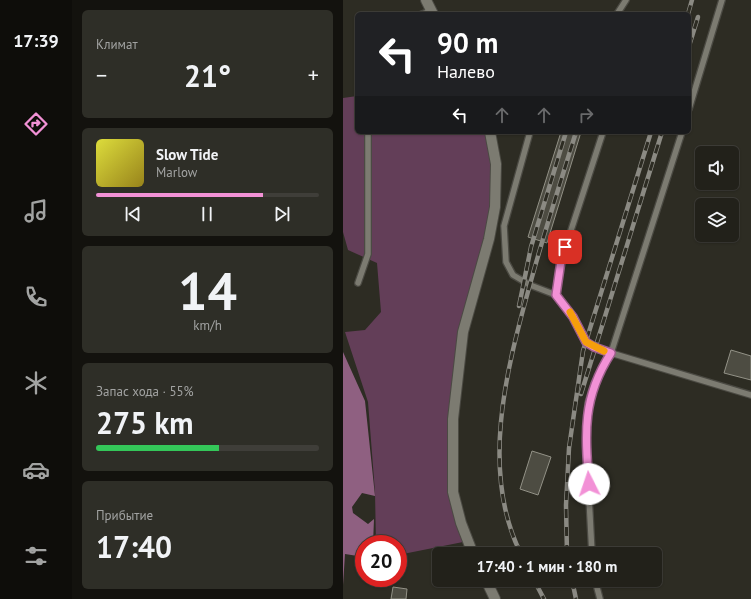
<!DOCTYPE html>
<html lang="ru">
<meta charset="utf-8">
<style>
body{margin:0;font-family:"PT Sans",sans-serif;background:#2e2e27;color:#f1f3f6;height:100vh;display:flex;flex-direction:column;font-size:15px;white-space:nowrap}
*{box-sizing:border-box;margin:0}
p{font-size:13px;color:#a2a3a2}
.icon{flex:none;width:22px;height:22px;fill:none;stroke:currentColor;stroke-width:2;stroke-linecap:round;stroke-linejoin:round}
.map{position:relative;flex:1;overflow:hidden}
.panel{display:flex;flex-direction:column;gap:10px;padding:10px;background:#13120e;width:271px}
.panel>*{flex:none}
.top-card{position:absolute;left:12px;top:12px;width:336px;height:122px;border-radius:6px;box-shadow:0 1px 3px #0004,0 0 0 1px #3f3e39;background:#202124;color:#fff;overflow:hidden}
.controls{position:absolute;left:352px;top:146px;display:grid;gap:8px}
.controls a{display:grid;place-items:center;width:44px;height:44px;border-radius:6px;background:#22211a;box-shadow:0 1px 3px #0004,0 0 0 1px #3f3e39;font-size:20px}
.speed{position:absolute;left:12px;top:535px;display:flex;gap:8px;font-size:20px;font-weight:700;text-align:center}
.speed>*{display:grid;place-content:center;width:52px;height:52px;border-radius:50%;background:#22211a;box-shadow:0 1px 3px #0004,0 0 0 1px #3f3e39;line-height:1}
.speed .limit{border:6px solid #d22;background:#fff;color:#111}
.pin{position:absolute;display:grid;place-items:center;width:34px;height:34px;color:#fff;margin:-17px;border-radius:8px;box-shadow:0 2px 6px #0006}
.me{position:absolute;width:44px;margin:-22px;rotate:356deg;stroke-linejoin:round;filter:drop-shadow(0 0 3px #0008)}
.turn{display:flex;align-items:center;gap:14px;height:84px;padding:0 16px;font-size:18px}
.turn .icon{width:52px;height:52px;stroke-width:2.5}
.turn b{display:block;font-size:28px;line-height:34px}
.lanes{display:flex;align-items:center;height:38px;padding:0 16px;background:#0003;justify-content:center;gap:20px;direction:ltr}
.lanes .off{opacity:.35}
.big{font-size:30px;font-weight:800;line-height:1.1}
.panel .tile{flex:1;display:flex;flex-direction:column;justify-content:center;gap:6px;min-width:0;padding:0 14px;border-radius:6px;background:#2e2e27}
.panel .dial{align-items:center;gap:0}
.dial b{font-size:52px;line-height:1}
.song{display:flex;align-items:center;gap:12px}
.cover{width:48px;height:48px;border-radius:6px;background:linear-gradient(135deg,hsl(60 70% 55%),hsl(50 70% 35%))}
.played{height:4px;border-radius:2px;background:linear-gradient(90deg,#f291d6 75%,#3f3e39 75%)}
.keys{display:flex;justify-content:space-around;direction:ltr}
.heat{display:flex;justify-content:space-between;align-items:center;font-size:22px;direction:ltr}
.charge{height:6px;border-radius:3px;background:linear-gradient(90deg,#34c759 55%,#3f3e39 0)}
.trip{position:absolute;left:89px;top:547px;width:230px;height:40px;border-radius:6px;background:#22211a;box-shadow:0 1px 3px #0004,0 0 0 1px #3f3e39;font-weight:800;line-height:40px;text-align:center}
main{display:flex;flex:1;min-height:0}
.tab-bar{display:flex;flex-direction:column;width:72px;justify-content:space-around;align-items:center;background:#0e0d0a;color:#a2a3a2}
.tab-bar .icon{width:28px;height:28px}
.tab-bar .current{color:#f291d6}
.tab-bar b{font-size:18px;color:#f1f3f6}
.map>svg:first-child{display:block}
</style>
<main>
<nav class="tab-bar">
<b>17:39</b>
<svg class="icon current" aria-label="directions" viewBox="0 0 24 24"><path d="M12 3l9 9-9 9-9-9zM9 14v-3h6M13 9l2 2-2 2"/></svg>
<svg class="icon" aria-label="music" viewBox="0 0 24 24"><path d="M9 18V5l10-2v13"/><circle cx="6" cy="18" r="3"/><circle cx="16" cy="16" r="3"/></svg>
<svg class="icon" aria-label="phone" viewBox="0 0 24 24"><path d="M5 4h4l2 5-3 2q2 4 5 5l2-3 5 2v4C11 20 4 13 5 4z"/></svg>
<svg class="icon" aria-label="climate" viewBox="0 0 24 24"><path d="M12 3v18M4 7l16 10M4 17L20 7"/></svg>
<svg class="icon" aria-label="car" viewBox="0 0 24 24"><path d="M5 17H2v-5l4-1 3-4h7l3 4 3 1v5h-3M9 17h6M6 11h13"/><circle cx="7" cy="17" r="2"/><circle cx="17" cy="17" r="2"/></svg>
<svg class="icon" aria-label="filters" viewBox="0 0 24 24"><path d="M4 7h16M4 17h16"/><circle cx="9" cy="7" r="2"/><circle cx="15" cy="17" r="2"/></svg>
</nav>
<section class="panel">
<div class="tile"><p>Климат</p>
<div class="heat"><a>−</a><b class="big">21°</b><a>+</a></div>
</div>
<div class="tile">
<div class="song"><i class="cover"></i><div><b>Slow Tide</b><p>Marlow</p></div></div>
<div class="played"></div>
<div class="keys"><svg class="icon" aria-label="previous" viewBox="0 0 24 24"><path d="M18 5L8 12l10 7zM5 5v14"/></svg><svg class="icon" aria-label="pause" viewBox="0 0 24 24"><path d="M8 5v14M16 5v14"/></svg><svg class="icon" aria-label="next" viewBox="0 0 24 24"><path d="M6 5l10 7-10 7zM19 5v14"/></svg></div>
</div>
<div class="tile dial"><b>14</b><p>km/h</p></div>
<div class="tile"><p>Запас хода · 55%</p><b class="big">275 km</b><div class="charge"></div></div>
<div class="tile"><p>Прибытие</p><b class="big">17:40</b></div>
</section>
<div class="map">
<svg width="408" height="599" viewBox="0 0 408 599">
<rect width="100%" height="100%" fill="#2d2c23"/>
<path fill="#633e58" d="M14,96v36h130l7,22 -1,56 -28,123 -11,79 -1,85 10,45 -65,13v-11h-22l-1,-52 -7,-90 -23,-70 20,-2 16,-18 -4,-49 -29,-13 -5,-18v-134z"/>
<path fill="#8f6081" d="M0,352l22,49 10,95 -13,-3 -10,14 1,6 15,11 6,-5 -1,25h-9v13l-19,-3 -2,31z"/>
<g fill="#4d4c42" stroke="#939287">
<path d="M218,132h20l-34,111 -19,-6z"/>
<path d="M388,350l20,6v24l-27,-7z"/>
<path d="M189,451l19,6 -13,38 -18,-6z"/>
<path d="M50,587l14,2 -1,10h-15z"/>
</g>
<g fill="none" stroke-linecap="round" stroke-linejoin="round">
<g stroke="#4b4a43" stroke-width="8">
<g id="lane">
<path d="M79,14l9,-3"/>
<path d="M274,14l9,-14"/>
<path d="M346,109l33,-109"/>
<path d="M187,132l-26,94 2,36 7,13 17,10 26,10 17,22 13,25 8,5 17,6 71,-221"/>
<path d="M15,283l10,-29v-122"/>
<path d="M213,295l5,-34 42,-129"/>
<path d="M249,554l-6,-114 2,-37 6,-19 17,-31 140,42"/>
<path d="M252,580l5,19"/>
</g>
</g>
<g stroke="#4b4a43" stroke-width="12">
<g id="street">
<path d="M83,0l7,14"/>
<path d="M130,554l-12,-31 -8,-31v-73l10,-87 26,-93 6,-32 1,-43 -6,-32"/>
<path d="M143,580l9,19"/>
</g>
</g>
<use href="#lane" stroke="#7c7b71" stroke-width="5.5"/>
<use href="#street" stroke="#7c7b71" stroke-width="10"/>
<g stroke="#8b8a83" stroke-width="4.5">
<g id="rail">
<path d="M345,14l4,-14"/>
<path d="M346,46l9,-29"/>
<path d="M176,306l12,-59 35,-115"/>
<path d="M238,394l81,-262"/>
<path d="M178,554c-41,-82 -15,-183 8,-266 14,-52 31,-104 47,-156"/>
<path d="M224,554l-1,-49 3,-57 14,-97 68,-219"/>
<path d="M191,580l10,19"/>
<path d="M229,580l4,19"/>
</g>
</g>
<use href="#rail" stroke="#2d2c23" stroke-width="3" stroke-dasharray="9" stroke-linecap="butt"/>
</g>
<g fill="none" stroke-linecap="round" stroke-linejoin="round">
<g stroke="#9d5e8b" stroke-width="10">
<path id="route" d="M222,247l-4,14 -5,34 17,22 13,25 8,5 17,6c-29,45 -26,80 -22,131"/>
</g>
<use href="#route" stroke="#f291d6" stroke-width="7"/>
<path stroke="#f59e0b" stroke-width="7" d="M227,312l16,30 18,9"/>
</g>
</svg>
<div class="controls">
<a><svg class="icon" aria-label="sound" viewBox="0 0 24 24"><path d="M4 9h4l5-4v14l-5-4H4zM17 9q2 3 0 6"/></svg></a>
<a><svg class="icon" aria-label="layers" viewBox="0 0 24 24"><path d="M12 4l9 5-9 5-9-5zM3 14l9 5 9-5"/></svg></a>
</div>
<div class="speed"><div class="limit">20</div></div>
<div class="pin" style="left:222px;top:247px;background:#d93025"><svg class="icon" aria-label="arrive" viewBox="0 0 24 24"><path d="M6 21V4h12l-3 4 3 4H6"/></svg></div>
<svg class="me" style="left:246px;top:484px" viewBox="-20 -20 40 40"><circle r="19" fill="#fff"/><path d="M0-13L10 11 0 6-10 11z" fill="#f291d6"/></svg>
<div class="trip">17:40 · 1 мин · 180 m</div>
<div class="top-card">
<div class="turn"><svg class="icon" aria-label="left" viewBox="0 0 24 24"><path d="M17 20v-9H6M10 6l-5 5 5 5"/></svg><div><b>90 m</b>Налево</div></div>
<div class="lanes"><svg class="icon" aria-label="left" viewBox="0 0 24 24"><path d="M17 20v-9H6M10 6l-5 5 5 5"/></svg><svg class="icon off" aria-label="ahead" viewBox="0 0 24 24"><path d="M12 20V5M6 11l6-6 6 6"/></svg><svg class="icon off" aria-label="ahead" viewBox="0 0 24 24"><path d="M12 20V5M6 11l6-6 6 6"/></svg><svg class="icon off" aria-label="right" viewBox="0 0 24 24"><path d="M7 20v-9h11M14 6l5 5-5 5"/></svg></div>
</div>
</div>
</main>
